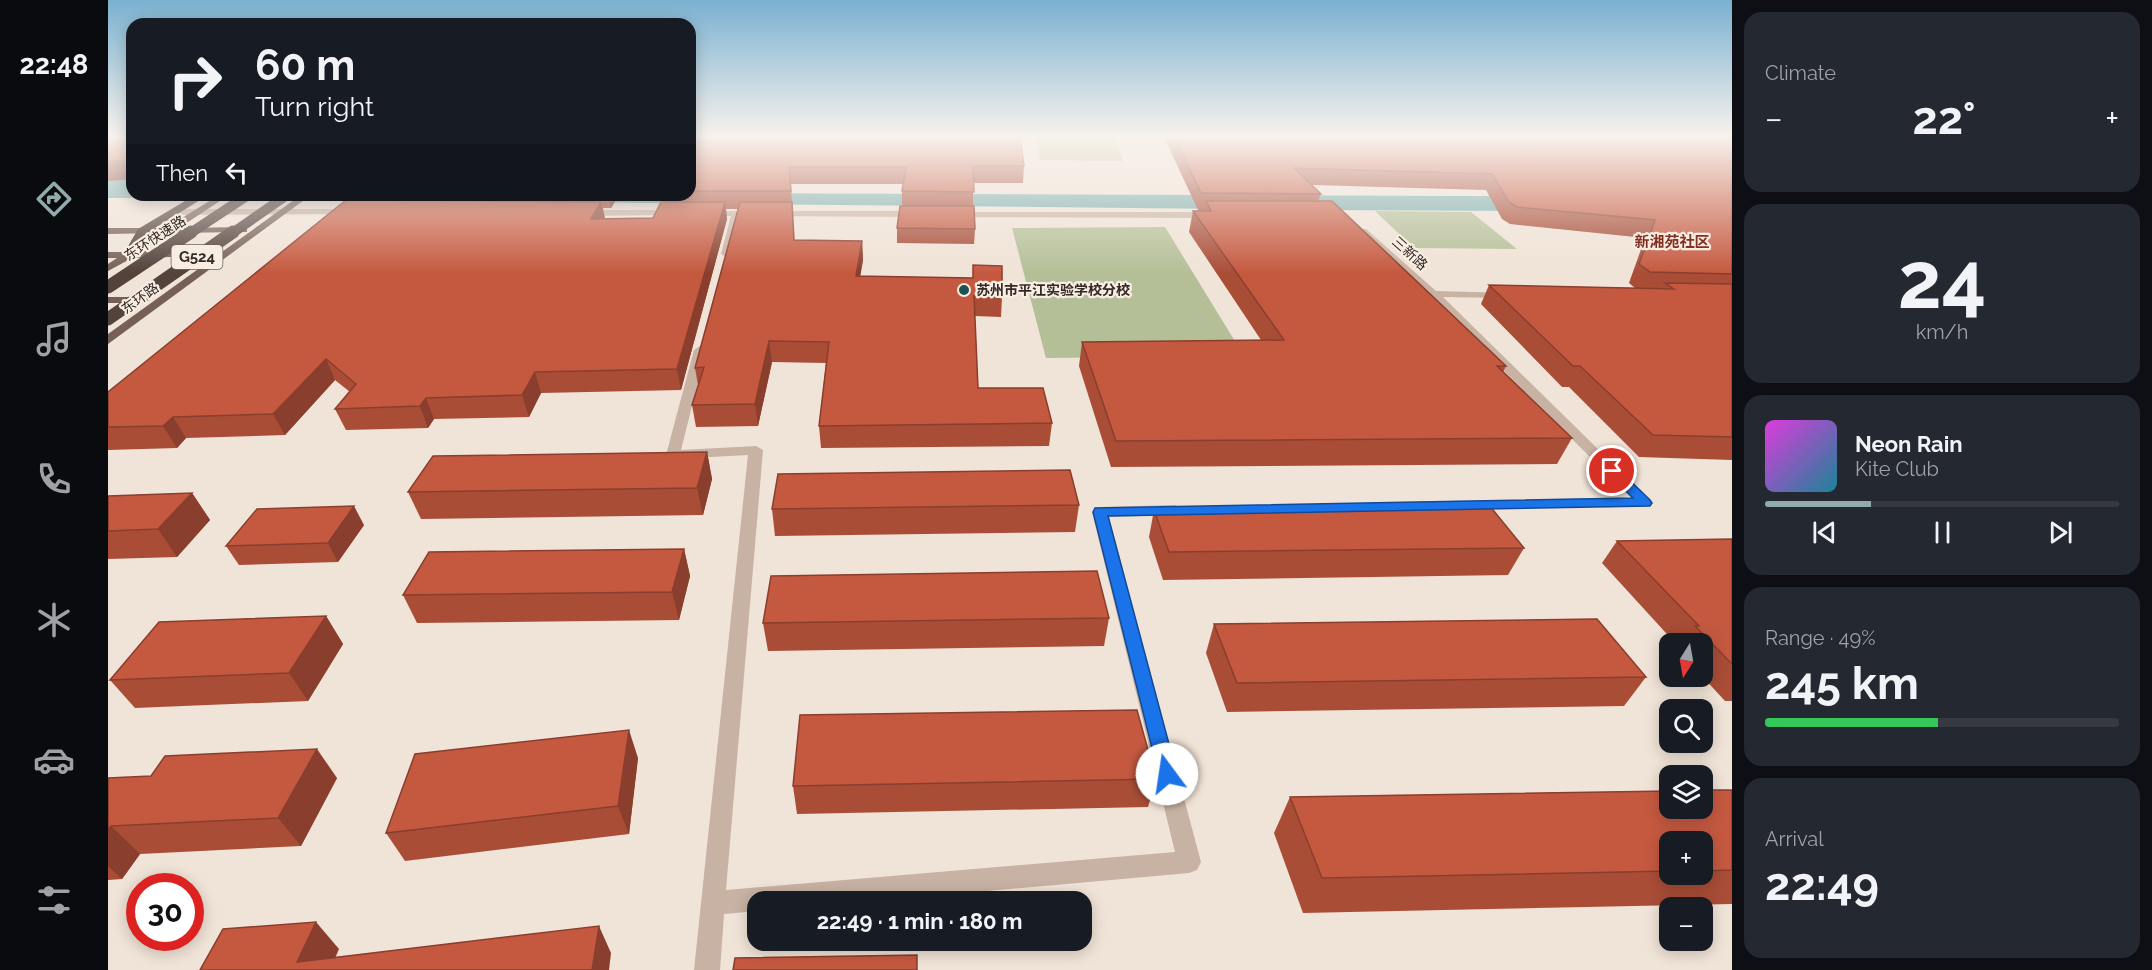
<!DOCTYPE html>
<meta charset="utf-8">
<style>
body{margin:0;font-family:Raleway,"Noto Sans SC",sans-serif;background:#242831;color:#f1f3f6;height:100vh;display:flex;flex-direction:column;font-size:22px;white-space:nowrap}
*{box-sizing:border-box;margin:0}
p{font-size:20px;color:#9ea1a6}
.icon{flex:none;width:33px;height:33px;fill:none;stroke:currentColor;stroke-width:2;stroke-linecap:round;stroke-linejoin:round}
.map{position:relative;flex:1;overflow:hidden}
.drawer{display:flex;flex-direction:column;gap:12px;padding:12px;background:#0d0f14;width:420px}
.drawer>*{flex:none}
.guide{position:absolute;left:18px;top:18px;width:570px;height:183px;border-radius:18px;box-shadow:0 3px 15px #0003;background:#171b24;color:#f1f3f6;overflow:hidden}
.needle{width:39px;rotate:191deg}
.buttons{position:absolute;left:1551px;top:633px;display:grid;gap:12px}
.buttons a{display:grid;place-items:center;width:54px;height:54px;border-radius:12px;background:#171b24;box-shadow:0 3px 15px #0003;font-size:30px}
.speed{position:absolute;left:18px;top:873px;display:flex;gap:12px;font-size:30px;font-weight:700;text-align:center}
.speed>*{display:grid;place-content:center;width:78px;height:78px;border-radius:50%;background:#171b24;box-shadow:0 3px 15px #0003;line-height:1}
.speed .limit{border:9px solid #d22;background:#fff;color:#111}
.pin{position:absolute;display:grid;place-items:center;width:51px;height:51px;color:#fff;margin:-26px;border:3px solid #fff;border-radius:50%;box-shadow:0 2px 6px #0007}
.me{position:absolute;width:66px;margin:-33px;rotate:346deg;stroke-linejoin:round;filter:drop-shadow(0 0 4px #0008)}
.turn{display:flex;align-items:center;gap:21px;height:126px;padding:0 30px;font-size:27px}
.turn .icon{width:78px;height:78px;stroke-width:2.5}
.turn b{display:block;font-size:42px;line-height:51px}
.then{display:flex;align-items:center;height:57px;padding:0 30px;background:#0003;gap:12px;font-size:22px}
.big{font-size:45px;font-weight:700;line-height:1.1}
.drawer .card{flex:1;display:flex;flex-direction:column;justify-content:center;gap:9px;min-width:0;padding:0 21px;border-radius:18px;background:#242831}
.drawer .dial{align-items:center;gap:0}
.dial b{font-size:78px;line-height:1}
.song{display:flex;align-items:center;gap:18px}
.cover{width:72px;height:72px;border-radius:9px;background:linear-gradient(135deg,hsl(300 70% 55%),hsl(190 70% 35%))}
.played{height:6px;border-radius:3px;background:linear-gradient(90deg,#91abad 30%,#363941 30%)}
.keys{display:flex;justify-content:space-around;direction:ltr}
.heat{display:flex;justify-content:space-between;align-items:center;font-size:33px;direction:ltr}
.charge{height:9px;border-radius:4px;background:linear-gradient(90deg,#34c759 49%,#363941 0)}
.trip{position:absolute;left:639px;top:891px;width:345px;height:60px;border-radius:18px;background:#171b24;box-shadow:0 3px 15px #0003;font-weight:700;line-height:60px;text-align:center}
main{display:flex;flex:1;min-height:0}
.tabs{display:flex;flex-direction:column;width:108px;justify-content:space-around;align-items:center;background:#090b0e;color:#9ea1a6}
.tabs .icon{width:42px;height:42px}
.tabs .active{color:#91abad}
.tabs b{font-size:27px;color:#f1f3f6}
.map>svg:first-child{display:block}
</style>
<main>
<nav class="tabs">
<b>22:48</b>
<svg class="icon active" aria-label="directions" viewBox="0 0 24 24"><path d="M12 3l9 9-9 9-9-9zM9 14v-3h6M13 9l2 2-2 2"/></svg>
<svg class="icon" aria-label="music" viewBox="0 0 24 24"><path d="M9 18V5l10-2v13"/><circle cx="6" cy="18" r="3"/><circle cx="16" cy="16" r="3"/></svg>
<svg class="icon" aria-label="phone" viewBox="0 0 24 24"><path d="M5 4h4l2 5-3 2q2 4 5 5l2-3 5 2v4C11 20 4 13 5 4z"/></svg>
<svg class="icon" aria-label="climate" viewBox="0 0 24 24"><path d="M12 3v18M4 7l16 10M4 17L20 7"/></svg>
<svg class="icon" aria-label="car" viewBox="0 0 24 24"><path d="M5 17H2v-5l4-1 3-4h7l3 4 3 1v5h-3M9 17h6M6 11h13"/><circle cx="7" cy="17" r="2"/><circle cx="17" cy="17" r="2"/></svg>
<svg class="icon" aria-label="filters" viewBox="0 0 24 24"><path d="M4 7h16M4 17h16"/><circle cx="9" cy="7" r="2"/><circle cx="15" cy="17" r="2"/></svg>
</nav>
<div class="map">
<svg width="1624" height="970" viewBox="0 0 1624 970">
<rect width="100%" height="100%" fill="#f0e3d7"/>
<g fill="#b4bf97">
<path d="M929,137h77l9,24 -83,-1z"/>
<path d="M1267,211l96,1 46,37 -103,-1z"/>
<path d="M1057,227l79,129 -198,2 -34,-130z"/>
</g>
<g fill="#76adac">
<path d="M0,142l24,19v34h33l-19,3h-38z"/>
<path d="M582,193l1042,4v15l-407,-2 -969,-10 -6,-5h340z"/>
</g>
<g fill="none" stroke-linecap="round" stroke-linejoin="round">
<path fill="#76adac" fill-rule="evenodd" d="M222,195h30l1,1 -3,4 -7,2 -18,-3z"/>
<g fill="#c8b2a3" fill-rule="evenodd">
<path d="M243,209l5,3 -2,2 -180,1 -5,-3 5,-3z"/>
<path d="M567,210l3,1v4l-93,1 -5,-3 5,-3z"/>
<path d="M597,211h213l5,3 -5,3 -178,-1 -9,38 -5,3 -5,-3 10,-38h-23l-3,-1z"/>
<path d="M843,212h261l5,3 -5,3 -258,-1 -5,-3z"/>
<path d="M1252,229h6l70,62 73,2v4l-4,1 -62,-1 207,203 3,3 -3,3 -264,4 -3,-3 8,-5 240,-4 -202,-202 -69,-63z"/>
<path d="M592,346l6,4 -25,100 75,-4 7,4 -37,440 449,-38 -83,-340 8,-5 75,-2 8,5 -8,5 -66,2 92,345 -4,8 -8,3 -324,29h-107v9l-34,3 -4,56h-26l54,-515 -75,4 -7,-4 28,-105z"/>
</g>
<g fill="#755f56" fill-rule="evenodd">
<path d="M111,195h10l-50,33 65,-1 3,1v4l-77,1 -28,18 68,-1 5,3 -5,3 -78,2 -24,13v-7l9,-6h-9v-6h19l30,-19 -49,1v-6h58z"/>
<path d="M193,195h10l-203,149v-10z"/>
<path d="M0,297h35l6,3 -6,3h-35z"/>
</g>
<path fill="#54423c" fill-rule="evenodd" d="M87,195h13l-61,38 -14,25h-8l-2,-3 15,-26z"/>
<g stroke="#54423c" stroke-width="10">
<path d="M81,234l59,-39"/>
<path d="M123,234l56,-39"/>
</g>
<g stroke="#54423c" stroke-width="13">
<path d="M0,287l83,-55"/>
<path d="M0,319l125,-87"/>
</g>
</g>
<g fill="#a94d37" fill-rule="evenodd">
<path d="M582,137l334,29 -1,17h-50v23l2,23 -1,15 -77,-1v-15l5,-22v-15l1,-7h-112l3,56 68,1 1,19 -3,16 142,21 -1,20 -26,-1 3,72 74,35 -3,23 -228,2 -2,-22 7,-63 -54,-1 -14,64 -62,1 -4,-22 6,-20 -3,-17 43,-159h-12l1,10 -46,171 -140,3 -12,24 -95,2 -6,9 -82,2 -11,-21 15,-17 -15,-12 -50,55 -99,3 -9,10 -69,2v-58l255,-191 -2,-6h258l-8,13h-8l2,11 48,-1 14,-16 -1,-7h24z"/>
<path d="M1056,137h568v323l-93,-3 -70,-70h-7l-81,-83 8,-19 146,3 -6,-5 16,-45 -135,-14 -8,-5 -16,-29 -174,-5 9,9 -3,7 188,165 -3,6 69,66 -15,26 -446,3 -32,-101 3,-24 179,-2 -72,-108 4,-21 11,-1h-6z"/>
<path d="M599,452l5,27 -9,36 -282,4 -13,-27z"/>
<path d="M84,493l18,27 -33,37 -69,2v-63z"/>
<path d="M971,505l-4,27 -300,4 -3,-27z"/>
<path d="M1046,510l370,38 -16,27 -345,5 -14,-43z"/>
<path d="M256,525l-26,37 -99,3 -13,-19z"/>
<path d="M1624,539v162h-7l-23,-25v-32h-26l-74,-81 15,-22z"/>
<path d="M576,549l6,27 -11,44 -262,3 -14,-28z"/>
<path d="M218,616l17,28 -35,57 -173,7 -25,-28z"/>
<path d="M1001,618l-5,28 -336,5 -5,-28z"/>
<path d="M1106,624l432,53 -22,29 -397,6 -21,-59z"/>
<path d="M530,758l-9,76 -224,27 -19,-28z"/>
<path d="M0,778h229l-36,68 -161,8 -18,25 -14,1z"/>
<path d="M1048,779l-8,28 -351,7 -4,-28z"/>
<path d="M1624,790v114l-429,9 -29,-80 16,-36zM1562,842h32v32h-32z"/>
</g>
<g fill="#8a3e2d">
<path d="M24,160v19l-24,2v-20z"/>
<path d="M500,195h11l-8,13z"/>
<path d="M493,202l4,17h-14z"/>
<path d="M617,202l2,17 -46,171 -4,-21z"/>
<path d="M754,241l1,19 -6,35 -1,-19z"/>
<path d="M661,341l3,21 -14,64 -3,-22z"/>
<path d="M218,359l9,21 -50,55 -12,-21z"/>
<path d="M427,372l6,21 -12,24 -7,-22z"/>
<path d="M318,398l8,21 -6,9 -8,-22z"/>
<path d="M65,417l13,21 -9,10 -14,-22z"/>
<path d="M599,452l5,27 -9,36 -6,-27z"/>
<path d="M84,493l18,27 -33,37 -19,-28z"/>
<path d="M246,506l10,19 -26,37 -10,-19z"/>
<path d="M576,549l6,27 -11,44 -7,-28z"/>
<path d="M218,616l17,28 -35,57 -19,-28z"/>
<path d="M521,730l9,28 -9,76 -11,-28z"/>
<path d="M209,749l20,29 -36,68 -23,-28z"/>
<path d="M3,826l29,28 -18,25 -14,-13v-36z"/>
<path d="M208,922l23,27 -9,21 -33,-8z"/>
<path d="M491,926l12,27 -2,17h-17z"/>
</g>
<g fill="#c55940" stroke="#8a3e2d" stroke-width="1.5">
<path d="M0,137h24v23l-24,1z"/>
<path d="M582,137h330l4,29h-51l1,26 -72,-1 4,-24h-117l2,24h-101z"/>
<path d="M1066,137h558v137l-82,-2 -11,-8 16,-44 -138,-13 -8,-5 -17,-28 -198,-6 27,26 -120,-1z"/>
<path d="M238,200l255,2 -10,17 62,-1 8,-16h64l-48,167 -142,3 -13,23 -96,3 -6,8 -85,3 21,-25 -30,-25 -53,55 -100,3 -10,9 -55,1v-35z"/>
<path d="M1098,201h126l174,165h-9l75,72 -456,3 -34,-99 202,-2 -91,-129h18z"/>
<path d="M632,202h52l2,38 68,1 -6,35 117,2v-13l29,1v31l-28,-1 4,92h65l9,35 -233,3 10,-84 -60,-1 -14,63 -63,1 12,-38 -9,1z"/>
<path d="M792,206h74l1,23 -78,-1z"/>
<path d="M1557,283l67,1v153l-79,-2 -73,-69h-7l-84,-81 185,4z"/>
<path d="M599,452l-10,36 -289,4 25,-36z"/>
<path d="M962,470l9,35 -307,4 6,-35z"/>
<path d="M84,493l-34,36 -50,2v-35z"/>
<path d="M1381,505l35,43 -355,4 -15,-42z"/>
<path d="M246,506l-26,37 -102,3 31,-37z"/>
<path d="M1624,539v125l-37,-38h4l-82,-85z"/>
<path d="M576,549l-12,43 -269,3 26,-43z"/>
<path d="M989,571l12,47 -346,5 8,-47z"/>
<path d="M218,616l-37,57 -179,7 49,-58z"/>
<path d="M1489,619l49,58 -409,6 -23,-59z"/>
<path d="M1029,710l19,69 -363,7 7,-71z"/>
<path d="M521,730l-11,76 -232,27 29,-79z"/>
<path d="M209,749l-39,69 -167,8 -3,4v-52l43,-2 14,-20z"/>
<path d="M1594,790h30v80l-30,1v-29h-32v29l-348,7 -32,-81 380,-6v17h32z"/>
<path d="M208,922l-19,40 302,-36 -7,44h-392l23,-41z"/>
<path d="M809,955v15h-184l2,-12z"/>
</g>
<linearGradient id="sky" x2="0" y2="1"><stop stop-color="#7ab1d0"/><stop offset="0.5" stop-color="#f8f2ed"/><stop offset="1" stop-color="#f8f2ed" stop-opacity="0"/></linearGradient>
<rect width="1624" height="273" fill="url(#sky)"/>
<path fill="#1a73e8" stroke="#114b97" stroke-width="1.5" d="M1504,467l5,1 33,32 2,3 -2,3 -542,10 69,258 -3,6 -7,3 -7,-3 -67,-268 2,-4 538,-10 -27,-27z"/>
<circle fill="#1b5354" stroke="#f8ede3" stroke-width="2" cx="856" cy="290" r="6"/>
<g text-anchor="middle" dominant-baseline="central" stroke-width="4.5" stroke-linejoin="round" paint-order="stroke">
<g font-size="14" fill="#332925" stroke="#f8ede3">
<text transform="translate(47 238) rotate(-33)">东环快速路</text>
<text transform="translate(1302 253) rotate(42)">三新路</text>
<text transform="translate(32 298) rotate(-36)">东环路</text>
</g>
<g font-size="14" font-weight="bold" fill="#332925" stroke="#f8ede3" text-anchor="start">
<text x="868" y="290">苏州市平江实验学校分校</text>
</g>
<g font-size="15" font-weight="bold" fill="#81311f" stroke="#f8ede3">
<text x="1564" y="242">新湘苑社区</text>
</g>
<rect fill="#f8ede3" stroke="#6e645e" stroke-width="1.5" x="63.5" y="245" width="51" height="24" rx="4.5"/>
<g font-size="15" font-weight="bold" fill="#332925">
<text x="89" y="257">G524</text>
</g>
</g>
</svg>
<div class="buttons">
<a><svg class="needle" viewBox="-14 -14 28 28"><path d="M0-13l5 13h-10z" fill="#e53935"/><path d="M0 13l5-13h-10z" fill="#9ea1a6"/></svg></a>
<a><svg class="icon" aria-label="search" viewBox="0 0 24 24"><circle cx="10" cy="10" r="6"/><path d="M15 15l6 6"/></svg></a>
<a><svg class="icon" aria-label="layers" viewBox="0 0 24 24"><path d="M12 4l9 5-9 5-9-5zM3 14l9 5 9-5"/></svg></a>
<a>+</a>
<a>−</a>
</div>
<div class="speed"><div class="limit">30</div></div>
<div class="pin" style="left:1504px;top:471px;background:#d93025"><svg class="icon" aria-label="arrive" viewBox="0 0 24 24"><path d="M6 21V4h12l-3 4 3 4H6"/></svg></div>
<svg class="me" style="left:1059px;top:774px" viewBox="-20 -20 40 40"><circle r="19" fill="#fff"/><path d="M0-13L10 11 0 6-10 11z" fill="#1a73e8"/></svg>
<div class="trip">22:49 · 1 min · 180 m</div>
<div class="guide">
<div class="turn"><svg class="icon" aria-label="right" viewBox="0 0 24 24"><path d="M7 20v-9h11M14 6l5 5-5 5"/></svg><div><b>60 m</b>Turn right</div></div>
<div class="then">Then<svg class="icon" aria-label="left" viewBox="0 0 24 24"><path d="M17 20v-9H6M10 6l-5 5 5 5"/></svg></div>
</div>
</div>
<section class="drawer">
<div class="card"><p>Climate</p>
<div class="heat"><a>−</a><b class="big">22°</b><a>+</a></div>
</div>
<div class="card dial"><b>24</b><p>km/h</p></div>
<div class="card">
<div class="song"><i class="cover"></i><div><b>Neon Rain</b><p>Kite Club</p></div></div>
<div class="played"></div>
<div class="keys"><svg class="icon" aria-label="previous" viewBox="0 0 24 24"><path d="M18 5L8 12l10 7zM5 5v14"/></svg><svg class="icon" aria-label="pause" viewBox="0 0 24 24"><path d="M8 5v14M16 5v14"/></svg><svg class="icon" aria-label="next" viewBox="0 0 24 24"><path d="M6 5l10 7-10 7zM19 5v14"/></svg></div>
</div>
<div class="card"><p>Range · 49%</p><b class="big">245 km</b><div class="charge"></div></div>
<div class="card"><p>Arrival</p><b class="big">22:49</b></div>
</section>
</main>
